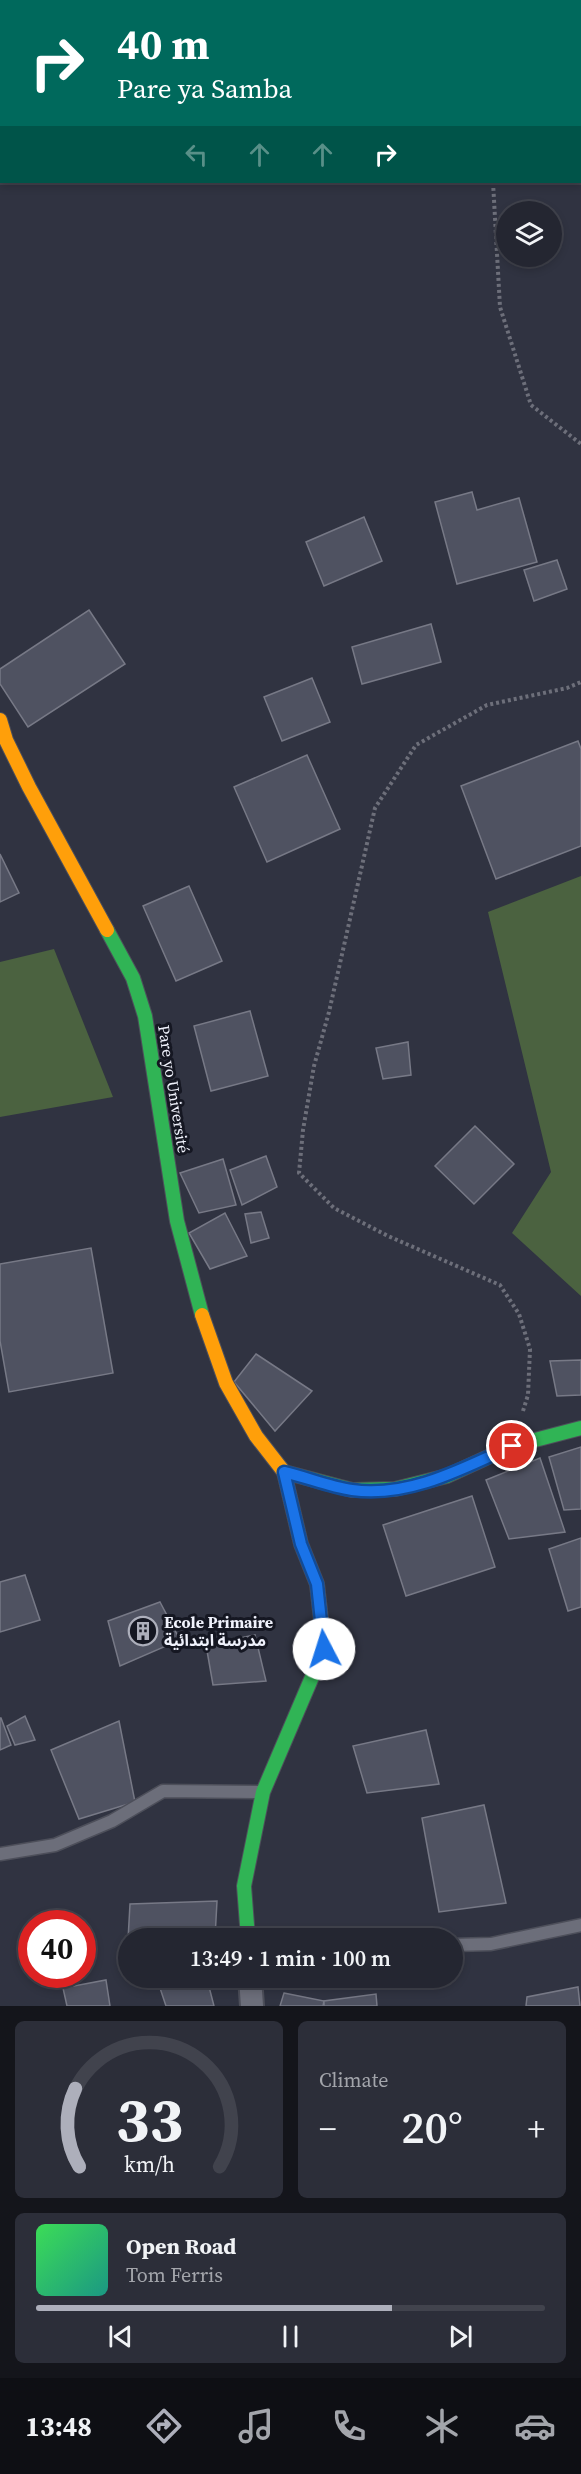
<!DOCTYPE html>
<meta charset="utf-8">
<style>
body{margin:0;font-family:"Source Serif 4","Noto Sans Arabic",serif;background:#2c2e39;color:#f1f3f6;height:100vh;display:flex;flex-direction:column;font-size:22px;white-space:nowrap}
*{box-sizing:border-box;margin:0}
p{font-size:20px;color:#a3a5ab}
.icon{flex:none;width:33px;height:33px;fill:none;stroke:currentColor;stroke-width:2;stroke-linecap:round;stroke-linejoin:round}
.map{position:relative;height:2006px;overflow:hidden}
.drawer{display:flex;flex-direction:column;gap:15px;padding:15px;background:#14151b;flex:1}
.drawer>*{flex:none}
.banner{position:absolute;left:0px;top:0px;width:582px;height:183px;box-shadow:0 3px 9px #0003,0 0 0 2px #41434d;background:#00695c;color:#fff;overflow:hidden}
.controls{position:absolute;left:496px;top:201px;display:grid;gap:12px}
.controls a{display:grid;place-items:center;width:66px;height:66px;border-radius:50%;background:#242631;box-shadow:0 3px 9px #0003,0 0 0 2px #41434d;font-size:30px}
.speed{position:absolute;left:18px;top:1910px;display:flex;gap:12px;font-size:30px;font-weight:700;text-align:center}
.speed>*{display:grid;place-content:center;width:78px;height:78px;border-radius:50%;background:#242631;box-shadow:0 3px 9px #0003,0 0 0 2px #41434d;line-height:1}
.speed .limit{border:9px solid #d22;background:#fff;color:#111}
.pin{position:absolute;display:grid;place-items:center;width:51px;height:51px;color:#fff;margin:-26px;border:3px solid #fff;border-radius:50%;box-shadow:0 2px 6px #0007}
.me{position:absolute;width:66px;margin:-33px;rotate:355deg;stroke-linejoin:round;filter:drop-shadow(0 0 4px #0008)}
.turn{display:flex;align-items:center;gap:21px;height:126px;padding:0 18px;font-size:27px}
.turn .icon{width:78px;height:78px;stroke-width:2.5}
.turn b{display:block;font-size:42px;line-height:51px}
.lanes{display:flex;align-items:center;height:57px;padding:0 18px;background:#0003;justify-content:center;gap:30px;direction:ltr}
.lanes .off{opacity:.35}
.big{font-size:45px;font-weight:600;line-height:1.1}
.drawer .widget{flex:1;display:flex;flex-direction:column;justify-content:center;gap:9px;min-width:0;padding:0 21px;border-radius:9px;background:#2c2e39}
.drawer .dial{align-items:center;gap:0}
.dial svg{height:156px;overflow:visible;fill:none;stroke:#41434d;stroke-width:7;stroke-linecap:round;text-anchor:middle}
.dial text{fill:#f1f3f6;stroke:none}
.song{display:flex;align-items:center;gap:18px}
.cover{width:72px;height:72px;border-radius:9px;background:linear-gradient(135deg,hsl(130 70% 55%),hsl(170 70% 35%))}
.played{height:6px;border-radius:3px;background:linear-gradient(90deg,#adafbb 70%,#41434d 70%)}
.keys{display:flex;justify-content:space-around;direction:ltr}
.heat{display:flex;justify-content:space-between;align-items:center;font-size:33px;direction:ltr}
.drawer .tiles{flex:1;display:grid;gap:15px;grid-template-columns:1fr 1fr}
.widget:last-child{grid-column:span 2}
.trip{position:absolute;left:118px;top:1928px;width:345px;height:60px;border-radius:30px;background:#242631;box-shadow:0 3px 9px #0003,0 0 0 2px #41434d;font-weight:600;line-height:60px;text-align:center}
.tabs{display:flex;height:96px;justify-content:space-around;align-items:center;background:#0e0f14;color:#a3a5ab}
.tabs .icon{width:42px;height:42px}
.tabs .active{color:#adafbb}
.tabs b{font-size:27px;color:#f1f3f6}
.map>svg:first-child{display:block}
</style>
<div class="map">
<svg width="581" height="2006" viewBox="0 0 581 2006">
<rect width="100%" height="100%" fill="#303341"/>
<g fill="#4b6240">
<path d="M581,876v420l-69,-63 39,-61 -63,-260z"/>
<path d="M54,949l59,148 -113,20v-155z"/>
</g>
<g fill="#4f5261" stroke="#777986" stroke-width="1.5">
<path d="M472,492l5,18 42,-12 18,64 -80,22 -22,-82z"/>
<path d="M364,517l18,44 -58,25 -18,-44z"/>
<path d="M557,560l10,29 -33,12 -10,-31z"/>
<path d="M89,610l36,54 -97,63 -28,-43v-15z"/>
<path d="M431,624l10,38 -79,22 -10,-37z"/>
<path d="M312,678l18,44 -48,19 -18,-44z"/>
<path d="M578,741l3,8v97l-85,33 -35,-93z"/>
<path d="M307,755l33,74 -73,33 -33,-75z"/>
<path d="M0,854l19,39 -19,9z"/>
<path d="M189,886l33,75 -46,20 -33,-75z"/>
<path d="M250,1011l18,65 -57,15 -17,-65z"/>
<path d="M408,1042l3,33 -28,4 -7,-31z"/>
<path d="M475,1126l39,38 -40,40 -39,-38z"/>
<path d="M266,1156l11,31 -35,18 -12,-35z"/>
<path d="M223,1159l13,46 -37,8 -19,-40z"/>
<path d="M261,1212l8,26 -18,5 -6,-29z"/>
<path d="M225,1213l22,43 -37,13 -21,-36z"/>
<path d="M91,1248l22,125 -104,19 -9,-51v-77z"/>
<path d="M256,1354l56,37 -37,40 -41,-49z"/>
<path d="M581,1360v35l-24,1 -7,-35z"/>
<path d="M581,1447v62l-17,1 -15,-53z"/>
<path d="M540,1458l25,74 -56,7 -23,-59z"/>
<path d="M472,1496l23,71 -89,29 -23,-71z"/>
<path d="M581,1538v69l-13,4 -19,-62z"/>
<path d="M25,1575l15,45 -40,12v-50z"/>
<path d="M160,1602l20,38 -60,26 -12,-45z"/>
<path d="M255,1635l11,46 -53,4 -7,-40z"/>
<path d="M25,1716l10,24 -20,5 -8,-19z"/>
<path d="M1,1718l10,27 -11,5v-32z"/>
<path d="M119,1721l16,81 -56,17 -28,-69z"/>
<path d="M426,1730l13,54 -72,9 -14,-47z"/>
<path d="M484,1805l22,98 -67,9 -17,-94z"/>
<path d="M217,1901l-2,37h-86v20h-2l3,-54z"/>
<path d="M207,1979l7,27h-48l-6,-18z"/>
<path d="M106,1980l4,26h-43l-4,-18z"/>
<path d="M578,1987l2,19h-54l1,-9z"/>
<path d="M284,1993l40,8 -1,5h-43z"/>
<path d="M376,1994l1,12h-53v-5z"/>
</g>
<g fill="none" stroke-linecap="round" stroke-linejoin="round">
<g stroke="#4d4f5a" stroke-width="15">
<g id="lane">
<path d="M0,1854l55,-9 57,-24 51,-30 99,1"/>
<path d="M453,1945l38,-1 90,-19"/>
</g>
</g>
<g stroke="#4d4f5a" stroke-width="26">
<path id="street" d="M250,1977l2,29"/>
</g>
<g stroke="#4d4f5a" stroke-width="16">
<g id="fast">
<path d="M107,930l26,48 12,38 32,205 25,94"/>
<path d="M284,1472l68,18 43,-1 52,-13 65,-30 69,-18"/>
<path d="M248,1938l-4,-52 19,-94 61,-143 -3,-29"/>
</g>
</g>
<g stroke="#4d4f5a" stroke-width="16">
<g id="slow">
<path d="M0,720l6,20 23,47 78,143"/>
<path d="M202,1315l24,68 30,53 28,36 17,72 16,40 4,36"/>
</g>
</g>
<g stroke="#6d6f7a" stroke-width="4" stroke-dasharray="3 3" stroke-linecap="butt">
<path d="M519,2v-2"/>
<path d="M493,182l7,125 31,98 50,39"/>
<path d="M523,1411l5,-16 2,-46 -11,-35 -19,-29 -112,-49 -54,-28 -35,-35 4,-43 11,-64 15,-54 46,-204 41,-63 71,-40 80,-17 14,-6"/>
</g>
<use href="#lane" stroke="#6c6e7a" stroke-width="12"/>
<use href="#street" stroke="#6c6e7a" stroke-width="22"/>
<use href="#fast" stroke="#30b455" stroke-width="14"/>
<use href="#slow" stroke="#ff9f0a" stroke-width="14"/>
</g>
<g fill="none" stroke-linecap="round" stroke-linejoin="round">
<g stroke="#114b97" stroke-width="15">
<path id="route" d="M324,1649l-7,-65 -16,-40 -17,-72c22,5 46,15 68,18 56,8 110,-21 160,-44"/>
</g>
<use href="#route" stroke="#1a73e8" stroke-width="10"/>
</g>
<defs>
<g id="building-ring" transform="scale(1.5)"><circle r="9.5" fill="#151722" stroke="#adafbb" stroke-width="1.5"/><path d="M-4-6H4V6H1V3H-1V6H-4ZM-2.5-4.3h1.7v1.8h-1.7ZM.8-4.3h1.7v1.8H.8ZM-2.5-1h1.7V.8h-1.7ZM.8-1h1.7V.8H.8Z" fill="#adafbb"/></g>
</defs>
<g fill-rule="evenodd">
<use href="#building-ring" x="143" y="1631"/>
</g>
<g text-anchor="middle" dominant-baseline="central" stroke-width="6" stroke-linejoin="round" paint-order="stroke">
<g font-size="16" fill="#f0f2fc" stroke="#151722">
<text transform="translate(174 1089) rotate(81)">Pare yo Université</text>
</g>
<g font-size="16" font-weight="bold" fill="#f0f2fc" stroke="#151722" text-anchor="start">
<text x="164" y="1622">Ecole Primaire<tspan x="164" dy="18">مدرسة ابتدائية</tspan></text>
</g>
</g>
</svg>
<div class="controls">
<a><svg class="icon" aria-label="layers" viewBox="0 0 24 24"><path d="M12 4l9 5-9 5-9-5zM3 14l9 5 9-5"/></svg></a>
</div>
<div class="speed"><div class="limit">40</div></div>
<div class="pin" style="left:512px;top:1446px;background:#d93025"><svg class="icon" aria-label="arrive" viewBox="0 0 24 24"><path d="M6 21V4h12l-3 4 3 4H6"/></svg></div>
<svg class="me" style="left:324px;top:1649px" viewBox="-20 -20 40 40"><circle r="19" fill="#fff"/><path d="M0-13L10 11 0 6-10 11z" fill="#1a73e8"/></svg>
<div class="trip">13:49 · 1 min · 100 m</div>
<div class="banner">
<div class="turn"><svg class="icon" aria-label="right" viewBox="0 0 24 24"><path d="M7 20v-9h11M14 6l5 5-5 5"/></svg><div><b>40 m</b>Pare ya Samba</div></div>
<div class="lanes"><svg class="icon off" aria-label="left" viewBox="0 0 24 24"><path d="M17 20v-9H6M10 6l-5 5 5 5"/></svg><svg class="icon off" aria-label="ahead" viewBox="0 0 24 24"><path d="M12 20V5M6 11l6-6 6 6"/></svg><svg class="icon off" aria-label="ahead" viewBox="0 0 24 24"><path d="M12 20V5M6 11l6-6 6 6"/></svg><svg class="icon" aria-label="right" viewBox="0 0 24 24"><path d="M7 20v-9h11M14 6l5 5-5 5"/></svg></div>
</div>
</div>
<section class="drawer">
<div class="tiles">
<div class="widget dial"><svg viewBox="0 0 100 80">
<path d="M14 69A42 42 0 1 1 86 69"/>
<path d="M14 69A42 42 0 0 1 12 29" stroke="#adafbb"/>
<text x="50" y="56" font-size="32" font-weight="700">33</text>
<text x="50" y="72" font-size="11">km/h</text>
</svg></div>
<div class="widget"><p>Climate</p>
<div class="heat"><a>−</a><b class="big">20°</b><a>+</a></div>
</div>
<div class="widget">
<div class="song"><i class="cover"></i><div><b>Open Road</b><p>Tom Ferris</p></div></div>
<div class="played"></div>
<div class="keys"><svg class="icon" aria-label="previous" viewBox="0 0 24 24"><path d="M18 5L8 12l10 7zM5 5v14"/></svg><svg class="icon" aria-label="pause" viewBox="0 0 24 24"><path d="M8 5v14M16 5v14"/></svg><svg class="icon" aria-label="next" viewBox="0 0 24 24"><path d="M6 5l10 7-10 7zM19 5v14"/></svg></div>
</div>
</div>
</section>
<nav class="tabs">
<b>13:48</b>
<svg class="icon active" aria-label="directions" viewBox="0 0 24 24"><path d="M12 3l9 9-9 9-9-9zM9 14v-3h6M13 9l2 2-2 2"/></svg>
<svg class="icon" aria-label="music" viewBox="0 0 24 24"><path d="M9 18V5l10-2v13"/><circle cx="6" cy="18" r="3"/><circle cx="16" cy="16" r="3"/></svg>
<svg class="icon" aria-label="phone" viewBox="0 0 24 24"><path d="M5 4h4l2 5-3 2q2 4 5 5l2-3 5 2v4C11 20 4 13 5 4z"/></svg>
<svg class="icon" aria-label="climate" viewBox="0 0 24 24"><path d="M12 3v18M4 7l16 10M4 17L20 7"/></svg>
<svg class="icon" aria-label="car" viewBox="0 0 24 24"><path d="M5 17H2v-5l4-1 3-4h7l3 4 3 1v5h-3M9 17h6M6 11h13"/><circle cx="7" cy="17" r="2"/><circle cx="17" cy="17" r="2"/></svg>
</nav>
